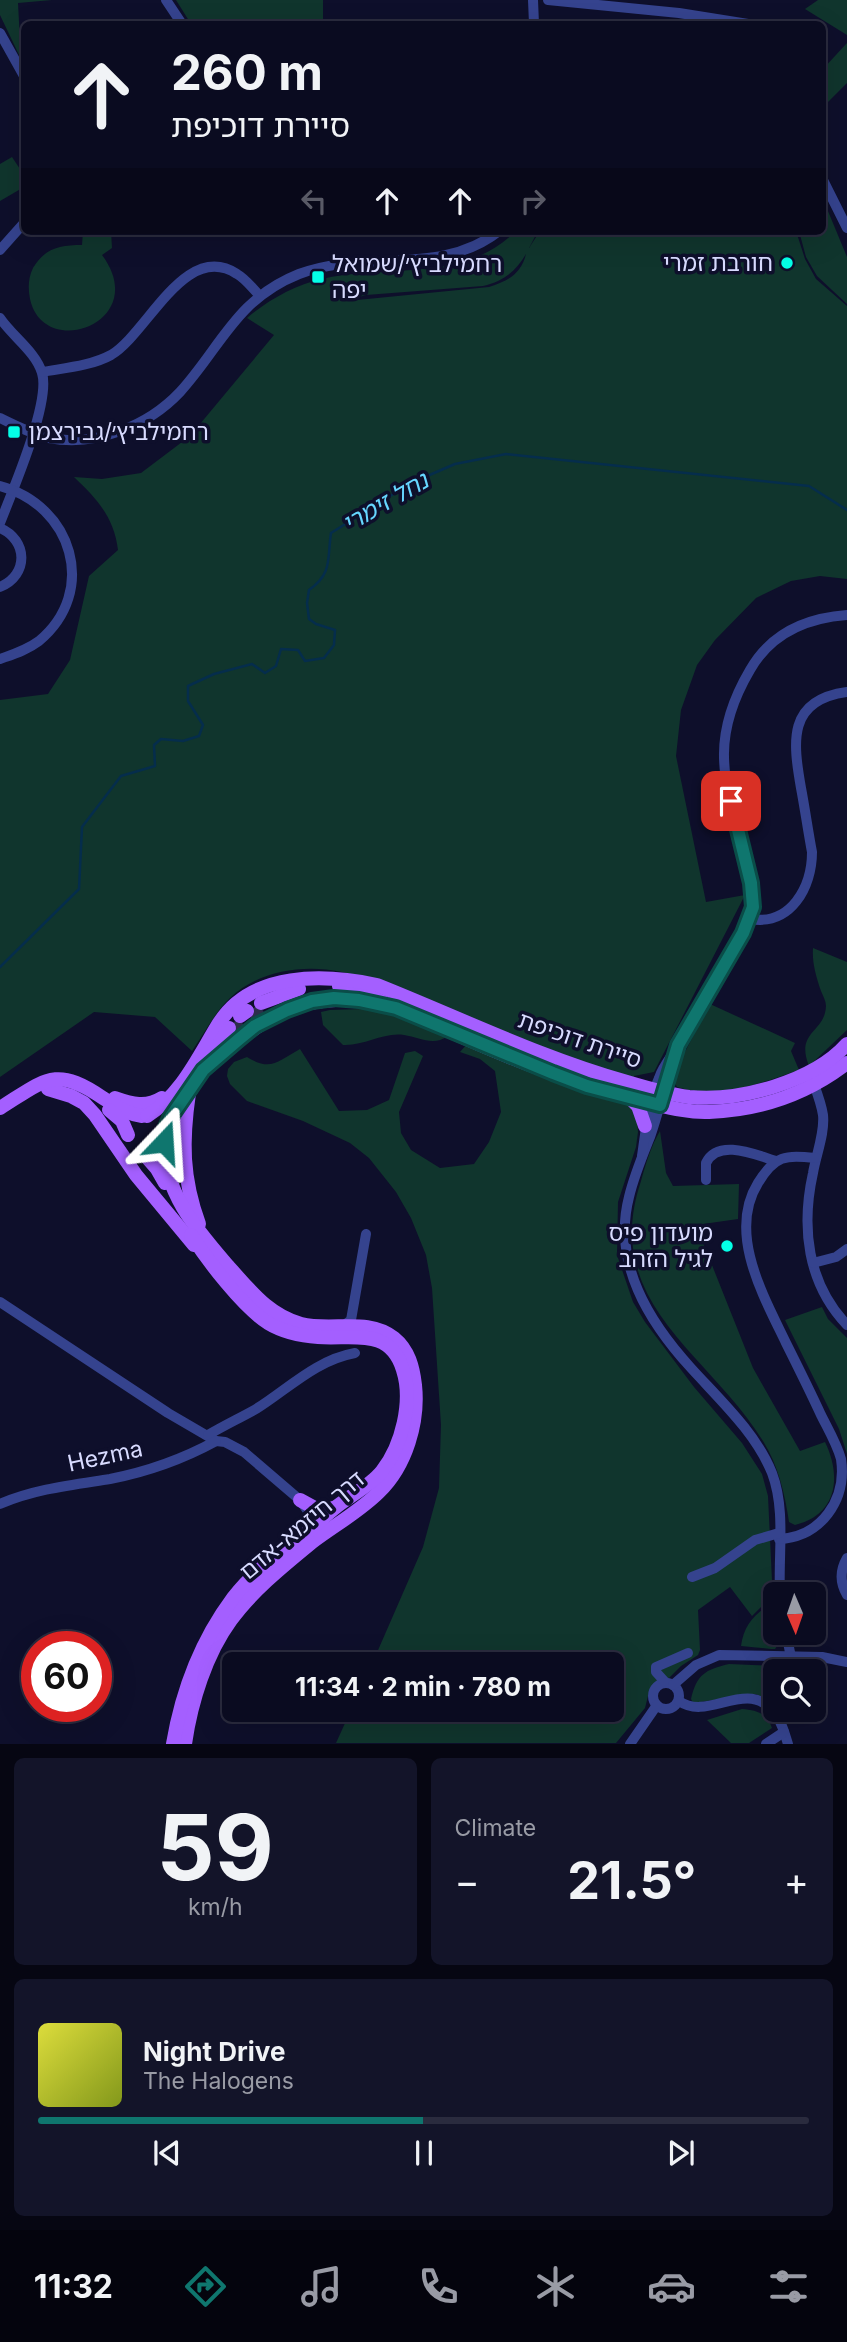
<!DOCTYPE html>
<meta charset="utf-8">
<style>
body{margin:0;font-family:Inter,"Noto Sans Hebrew",sans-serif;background:#131429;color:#f1f3f6;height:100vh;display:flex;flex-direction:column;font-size:26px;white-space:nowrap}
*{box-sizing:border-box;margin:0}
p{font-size:23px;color:#999ba5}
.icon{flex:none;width:38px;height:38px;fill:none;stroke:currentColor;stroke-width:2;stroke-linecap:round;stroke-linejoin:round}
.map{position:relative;height:1744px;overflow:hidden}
.details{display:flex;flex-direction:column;gap:14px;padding:14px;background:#060612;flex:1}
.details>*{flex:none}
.guide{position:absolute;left:21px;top:21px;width:805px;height:214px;border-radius:10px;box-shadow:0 7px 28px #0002,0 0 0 2px #2a2b3e;background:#0a0b20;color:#f1f3f6;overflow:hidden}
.needle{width:46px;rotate:178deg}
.controls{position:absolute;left:763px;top:1582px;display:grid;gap:14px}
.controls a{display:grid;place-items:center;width:63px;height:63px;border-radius:10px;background:#0a0b20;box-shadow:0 7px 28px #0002,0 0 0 2px #2a2b3e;font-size:35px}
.speed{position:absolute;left:21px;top:1631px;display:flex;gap:14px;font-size:35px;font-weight:700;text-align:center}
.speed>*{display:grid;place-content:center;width:91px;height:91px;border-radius:50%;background:#0a0b20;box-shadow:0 7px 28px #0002,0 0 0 2px #2a2b3e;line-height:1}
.speed .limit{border:10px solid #d22;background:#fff;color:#111}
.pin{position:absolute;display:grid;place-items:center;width:60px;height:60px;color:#fff;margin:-30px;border-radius:14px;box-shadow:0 4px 10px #0006}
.me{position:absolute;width:77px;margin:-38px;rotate:20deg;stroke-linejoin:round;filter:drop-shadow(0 0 5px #0008)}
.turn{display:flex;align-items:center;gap:24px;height:147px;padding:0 35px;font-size:32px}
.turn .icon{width:91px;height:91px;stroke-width:2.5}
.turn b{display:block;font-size:49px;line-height:60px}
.lanes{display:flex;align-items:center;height:66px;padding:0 35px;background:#0003;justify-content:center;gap:35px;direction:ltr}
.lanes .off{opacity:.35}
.big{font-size:52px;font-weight:700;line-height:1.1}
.details .card{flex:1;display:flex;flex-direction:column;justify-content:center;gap:10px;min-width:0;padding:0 24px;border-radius:10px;background:#131429}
.details .dial{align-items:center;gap:0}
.dial b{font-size:91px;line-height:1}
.song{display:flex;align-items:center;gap:21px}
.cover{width:84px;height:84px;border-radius:10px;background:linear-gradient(135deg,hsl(60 70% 55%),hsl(70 70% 35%))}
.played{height:7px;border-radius:4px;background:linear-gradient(90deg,#0f766e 50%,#2a2b3e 50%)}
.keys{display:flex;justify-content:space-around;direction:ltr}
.heat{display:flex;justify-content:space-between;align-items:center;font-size:38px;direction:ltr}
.details .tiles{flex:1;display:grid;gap:14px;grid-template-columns:1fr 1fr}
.card:last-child{grid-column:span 2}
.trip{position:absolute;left:222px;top:1652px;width:402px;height:70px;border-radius:10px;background:#0a0b20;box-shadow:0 7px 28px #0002,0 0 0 2px #2a2b3e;font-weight:700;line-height:70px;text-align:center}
.menu{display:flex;height:112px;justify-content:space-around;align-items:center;background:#04040d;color:#999ba5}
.menu .icon{width:49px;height:49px}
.menu .current{color:#0f766e}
.menu b{font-size:32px;color:#f1f3f6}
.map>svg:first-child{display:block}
</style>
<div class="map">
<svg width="847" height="1744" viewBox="0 0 847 1744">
<rect width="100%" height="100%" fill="#0e0f2b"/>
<g fill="#10352d" fill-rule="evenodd">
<path d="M0,0h52l-34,3 3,56 -21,-44z"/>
<path d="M176,0h147v24h-132z"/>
<path d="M818,0h29v35l-42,-26z"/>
<path d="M847,43v40l-24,24v-38z"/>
<path d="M12,157l12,18v12l-24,14v-37z"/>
<path d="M823,199l24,58v47l-30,-28 -11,-19 -7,-26h23z"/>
<path d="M83,231h28l1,17 -10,7c50,67 -58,107 -72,44 -2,-10 -2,-21 3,-31 12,-20 27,-23 49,-23z"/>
<path d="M516,231h22l-9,17 11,-17h256l9,28 11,20 31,27v273l-27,-3 -29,5 -35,17 -41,42 -18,25 -16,45 -5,46 30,146 39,-7 -91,177 -20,4 -4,28 7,16 1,12 -2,15 -18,55 -1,53 16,47 12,20 49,65 48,56 20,31 6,22 5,106 -12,5 -9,9 -22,-29 -32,23 2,40 -2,5 -17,11 -12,12 -14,5 -7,13 -3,12 -29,35h-280l15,-33h261v-46h-240l51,-117 16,-59 2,-63 -9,-137 -6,-33 -15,-37 -15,-26 -27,-34 -19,-15 -47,-22 -56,-20 -17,-17 -3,-8 1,-7 6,-7 13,-5c24,15 31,4 53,-8l39,62 28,-1 22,-10 16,-47 10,-2 8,5 -24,56 2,21 10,17 29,18 34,-4 15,-22 12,-30 -6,-41 -15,-12 -20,-7 7,-8 -20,-8c-13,11 -28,1 -43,-1 -21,-3 -39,11 -61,10l-20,-20 -2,-13 9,-2 32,-1 6,-29c-42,-18 -103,-16 -138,18 -15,14 -26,36 -38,53l-37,-34 -61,-5 -94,65v-377l48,-6 22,-34 19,-84 29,-26c-4,-33 -21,-51 -44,-73l28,2 39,-6 49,-37 84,-101 -27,-17c21,-18 48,-33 75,-39 67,-16 140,5 194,-48zM526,254c-5,20 -18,27 -37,33l-142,14 19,-6 117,-9c21,-5 33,-15 43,-32z"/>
<path d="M813,948l34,14v68l-38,36c-14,-35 16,-33 17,-60 0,-5 -3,-10 -5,-15 -5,-15 -9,-28 -8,-43z"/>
<path d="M710,1004l85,39 -4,8 8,19c-37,13 -83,30 -122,17l-5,-9 3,-7z"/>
<path d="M660,1131l6,42 7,13 66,-2 -1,35 -42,6 57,143 47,83 25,-9c17,35 12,73 -30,83l-6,-3c-4,-28 -11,-57 -26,-81 -54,-88 -163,-138 -122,-260 5,-18 10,-35 19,-50z"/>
<path d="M822,1307l6,12 19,19v116l-8,-25 -54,-109z"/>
<path d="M775,1602v31h5v9l-5,7h-4l-30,-3c3,-22 15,-34 34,-44z"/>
<path d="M729,1664l46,2 15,-2 4,7h-19v33l-19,-10 -63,9 -2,-4c6,-25 14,-29 38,-35z"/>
<path d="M742,1709c14,1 25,4 30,19l-23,15h-18l-24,-23z"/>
</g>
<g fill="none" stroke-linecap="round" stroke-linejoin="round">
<path stroke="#052d4c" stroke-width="2.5" d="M0,967l79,-78 3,-62 39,-51 34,-10 -1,-21 7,-6 22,2 16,-5 4,-11 -15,-24v-15l26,-12 38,-10 13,9 11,-7 5,-17 17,1 7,11 19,-3 10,-13 1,-15 -19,-6 -7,-5 -2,-16 2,-13c24,-17 18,-31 22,-57l80,-50 44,-19 51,-10 303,32 38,24"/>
<g stroke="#2c2e4b" stroke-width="14" stroke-dasharray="14 7" stroke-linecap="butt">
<path d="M251,1018l14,-9"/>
<path d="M232,1033l13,-11"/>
</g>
<g stroke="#35438e" stroke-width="10">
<path d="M166,0l16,24"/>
<path d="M533,0l1,24"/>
<path d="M548,0l131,13 69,11"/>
<path d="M0,33l24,43"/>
<path d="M822,58h1"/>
<path d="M822,178l25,50"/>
<path d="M0,250l24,-27"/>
<path d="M0,318c12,18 36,34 42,55 9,29 -30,119 -42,150"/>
<path d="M42,372c22,-4 49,-6 69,-17 37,-22 74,-115 126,-81 9,5 16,15 23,22"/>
<path d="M0,418c16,8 32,16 49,20 47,9 99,-12 131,-46 41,-45 56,-93 119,-118 65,-25 142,3 200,-43"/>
<path d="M0,486c72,19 99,105 39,155 -12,9 -25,13 -39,18"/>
<path d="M0,528c28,12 29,47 0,59"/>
<path d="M750,919c41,7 62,-32 62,-67 -4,-21 -7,-43 -11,-64 -8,-46 -14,-88 46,-96"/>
<path d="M673,1061c-9,25 -14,51 -23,76 -8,20 -16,39 -21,60 -17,66 20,125 62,171 29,32 65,65 81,105 14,37 6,82 8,121"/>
<path d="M812,1079c4,11 9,23 11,36 2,18 -7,40 -10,58 -12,54 -6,110 34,152"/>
<path d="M642,1156c4,-27 6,-53 17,-78 4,-12 12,-21 19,-32 13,-23 26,-46 40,-69 11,-19 26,-39 33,-61 6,-19 -1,-38 -6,-57 -19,-75 -38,-116 5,-189 21,-37 56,-52 97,-55"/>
<path d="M706,1180v-17c12,-25 50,-8 70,-2"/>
<path d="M813,1263l23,-6 11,-8"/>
<path d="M0,1302l168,111 48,28 9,1 19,10 56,48 16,23 -1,6"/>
<path d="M342,1327l9,-7 15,-86"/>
<path d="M208,1435c15,-9 32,-17 48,-26 32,-20 60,-49 99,-56"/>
<path d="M0,1504c35,-15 72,-19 110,-25 36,-7 73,-20 106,-38"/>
<path d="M779,1539c42,-2 68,-39 62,-80 -4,-15 -13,-30 -20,-44 -11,-24 -23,-48 -35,-72 -22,-46 -59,-110 -28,-160 17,-28 27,-28 58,-25"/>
<path d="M847,1558c-7,12 -7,25 0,37"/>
<path d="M692,1577l23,-9 40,-28 24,-7"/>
<path d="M786,1633l5,24"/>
<circle cx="666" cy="1696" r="13"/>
<path d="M666,1683l-10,-11v-5l32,-14"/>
<path d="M673,1685l23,-20 23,-10 103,2 25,5"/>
<path d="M679,1701c31,22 71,-28 99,17 5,8 7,17 10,26"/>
<path d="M630,1744l27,-39"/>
<path d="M766,1744l18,-12"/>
</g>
<g stroke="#a45fff" stroke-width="14">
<path d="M339,986l16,4c94,40 187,87 287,111 22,5 44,12 67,11 51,-2 98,-18 138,-49"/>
<path d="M261,1003l38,-14"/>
<path d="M240,1016l7,-5"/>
<path d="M203,1070c52,-45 95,-82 169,-67"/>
<path d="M48,1089l23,7 13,7 11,12 41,60 58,70"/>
<path d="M189,1093c-7,48 -7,84 10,131"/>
<path d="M115,1098c17,6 31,10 47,0"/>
<path d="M630,1098l8,8 7,20"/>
<path d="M0,1108c45,-28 55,-43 103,-10 13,8 23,16 39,18"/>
<path d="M109,1110l13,11 6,14"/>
<path d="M147,1116c35,-22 51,-59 72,-93 33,-52 106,-49 158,-38 83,33 164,73 250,97 20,6 41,12 62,15 50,5 124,-15 158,-53"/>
<path d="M165,1130l5,-12 19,-25 40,-65"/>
<path d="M164,1142c-1,50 33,88 64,124 22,24 40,49 73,58 31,8 66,-7 93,14 15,12 19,30 21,47 4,37 -9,81 -36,107 -20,20 -46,34 -68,51 -28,23 -59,48 -80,77 -25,34 -40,82 -46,124"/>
<path d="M143,1153l14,16 8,14"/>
<path d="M300,1500l22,12 11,-4"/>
<path d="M173,1744c9,-53 28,-103 60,-146 19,-25 46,-45 71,-63 12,-9 21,-20 32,-28 15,-12 34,-21 46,-36 20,-25 31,-70 21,-101 -13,-44 -52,-30 -85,-33 -17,-1 -35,-5 -50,-14 -26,-17 -60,-62 -77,-88"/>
</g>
</g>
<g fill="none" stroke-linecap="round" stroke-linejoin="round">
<g stroke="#0a4d48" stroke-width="18">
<path id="route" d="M164,1142l1,-12 5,-12 33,-48 35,-30 17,-14 32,-16 25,-9 22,-3 25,2 37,8 157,65 34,13 73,19 18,-60 65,-112 10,-26 -2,-24 -20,-82"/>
</g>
<use href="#route" stroke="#0f766e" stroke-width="12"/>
</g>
<g fill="#04ffe7" stroke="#0e0f2b" stroke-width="2.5">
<circle cx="787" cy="263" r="7"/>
<rect x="311" y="270" width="14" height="14" rx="3.5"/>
<rect x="7" y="425" width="14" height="14" rx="3.5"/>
<circle cx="727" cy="1246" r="7"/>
</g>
<g text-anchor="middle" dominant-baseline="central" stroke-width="7" stroke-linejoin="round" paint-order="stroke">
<g font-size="23" fill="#d8dbff" stroke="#0e0f2b" text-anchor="end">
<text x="773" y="263">חורבת זמרי</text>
<text x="332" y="264" text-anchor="start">רחמילביץ׳/שמואל<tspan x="332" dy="26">יפה</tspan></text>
<text x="28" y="432" text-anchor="start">רחמילביץ׳/גבירצמן</text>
<text x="713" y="1233">מועדון פיס<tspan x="713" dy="26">לגיל הזהב</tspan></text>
</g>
<g font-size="23" fill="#d8dbff" stroke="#0e0f2b">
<text transform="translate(580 1040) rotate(19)">סיירת דוכיפת</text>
<text transform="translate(105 1456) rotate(-12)">Hezma</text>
<text transform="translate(302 1525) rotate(-40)">דרך חיזמא-אדם</text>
</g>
<g font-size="24" font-style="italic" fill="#66d6ff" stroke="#0e0f2b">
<text transform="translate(385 502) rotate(-30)">נחל זימרי</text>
</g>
</g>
</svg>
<div class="controls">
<a><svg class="needle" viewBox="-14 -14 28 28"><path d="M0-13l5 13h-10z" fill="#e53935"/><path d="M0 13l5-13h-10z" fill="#999ba5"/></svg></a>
<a><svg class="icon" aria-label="search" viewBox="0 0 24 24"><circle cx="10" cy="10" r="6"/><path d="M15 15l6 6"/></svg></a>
</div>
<div class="speed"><div class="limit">60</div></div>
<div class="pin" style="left:731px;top:801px;background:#d93025"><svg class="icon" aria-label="arrive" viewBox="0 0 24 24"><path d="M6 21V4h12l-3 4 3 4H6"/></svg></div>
<svg class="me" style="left:164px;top:1142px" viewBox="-20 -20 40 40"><path d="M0-17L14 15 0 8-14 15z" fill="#0f766e" stroke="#fff" stroke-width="4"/></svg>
<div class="trip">11:34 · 2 min · 780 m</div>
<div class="guide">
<div class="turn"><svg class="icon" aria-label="ahead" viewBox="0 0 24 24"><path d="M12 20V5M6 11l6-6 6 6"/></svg><div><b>260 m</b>סיירת דוכיפת</div></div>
<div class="lanes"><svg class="icon off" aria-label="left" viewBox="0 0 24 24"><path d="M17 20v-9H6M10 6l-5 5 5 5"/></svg><svg class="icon" aria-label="ahead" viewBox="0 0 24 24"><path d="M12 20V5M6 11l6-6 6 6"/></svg><svg class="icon" aria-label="ahead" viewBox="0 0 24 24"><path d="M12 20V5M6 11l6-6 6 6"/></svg><svg class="icon off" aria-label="right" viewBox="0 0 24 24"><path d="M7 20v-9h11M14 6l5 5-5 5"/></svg></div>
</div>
</div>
<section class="details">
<div class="tiles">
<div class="card dial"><b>59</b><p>km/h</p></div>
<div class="card"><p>Climate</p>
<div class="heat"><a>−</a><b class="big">21.5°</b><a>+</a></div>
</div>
<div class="card">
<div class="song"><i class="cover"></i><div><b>Night Drive</b><p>The Halogens</p></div></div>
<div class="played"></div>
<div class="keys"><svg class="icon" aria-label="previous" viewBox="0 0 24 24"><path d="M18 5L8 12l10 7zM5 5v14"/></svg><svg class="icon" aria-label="pause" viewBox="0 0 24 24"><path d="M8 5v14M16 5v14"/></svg><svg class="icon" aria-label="next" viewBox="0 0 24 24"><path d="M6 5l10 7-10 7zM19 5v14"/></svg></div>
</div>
</div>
</section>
<nav class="menu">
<b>11:32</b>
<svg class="icon current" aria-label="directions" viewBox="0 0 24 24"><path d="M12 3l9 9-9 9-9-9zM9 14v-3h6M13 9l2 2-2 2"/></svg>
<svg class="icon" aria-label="music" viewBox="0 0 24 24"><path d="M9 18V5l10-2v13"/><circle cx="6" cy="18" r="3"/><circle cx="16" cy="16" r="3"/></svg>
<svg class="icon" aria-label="phone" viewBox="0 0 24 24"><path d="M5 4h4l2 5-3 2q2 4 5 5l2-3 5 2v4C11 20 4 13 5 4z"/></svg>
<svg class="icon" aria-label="climate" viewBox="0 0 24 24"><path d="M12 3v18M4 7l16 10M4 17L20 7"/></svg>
<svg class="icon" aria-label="car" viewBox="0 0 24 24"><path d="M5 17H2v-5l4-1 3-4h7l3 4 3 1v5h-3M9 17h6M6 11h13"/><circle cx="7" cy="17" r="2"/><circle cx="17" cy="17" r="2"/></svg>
<svg class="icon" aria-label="filters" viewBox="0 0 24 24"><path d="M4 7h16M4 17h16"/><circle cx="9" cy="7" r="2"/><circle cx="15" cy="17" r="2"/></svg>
</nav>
